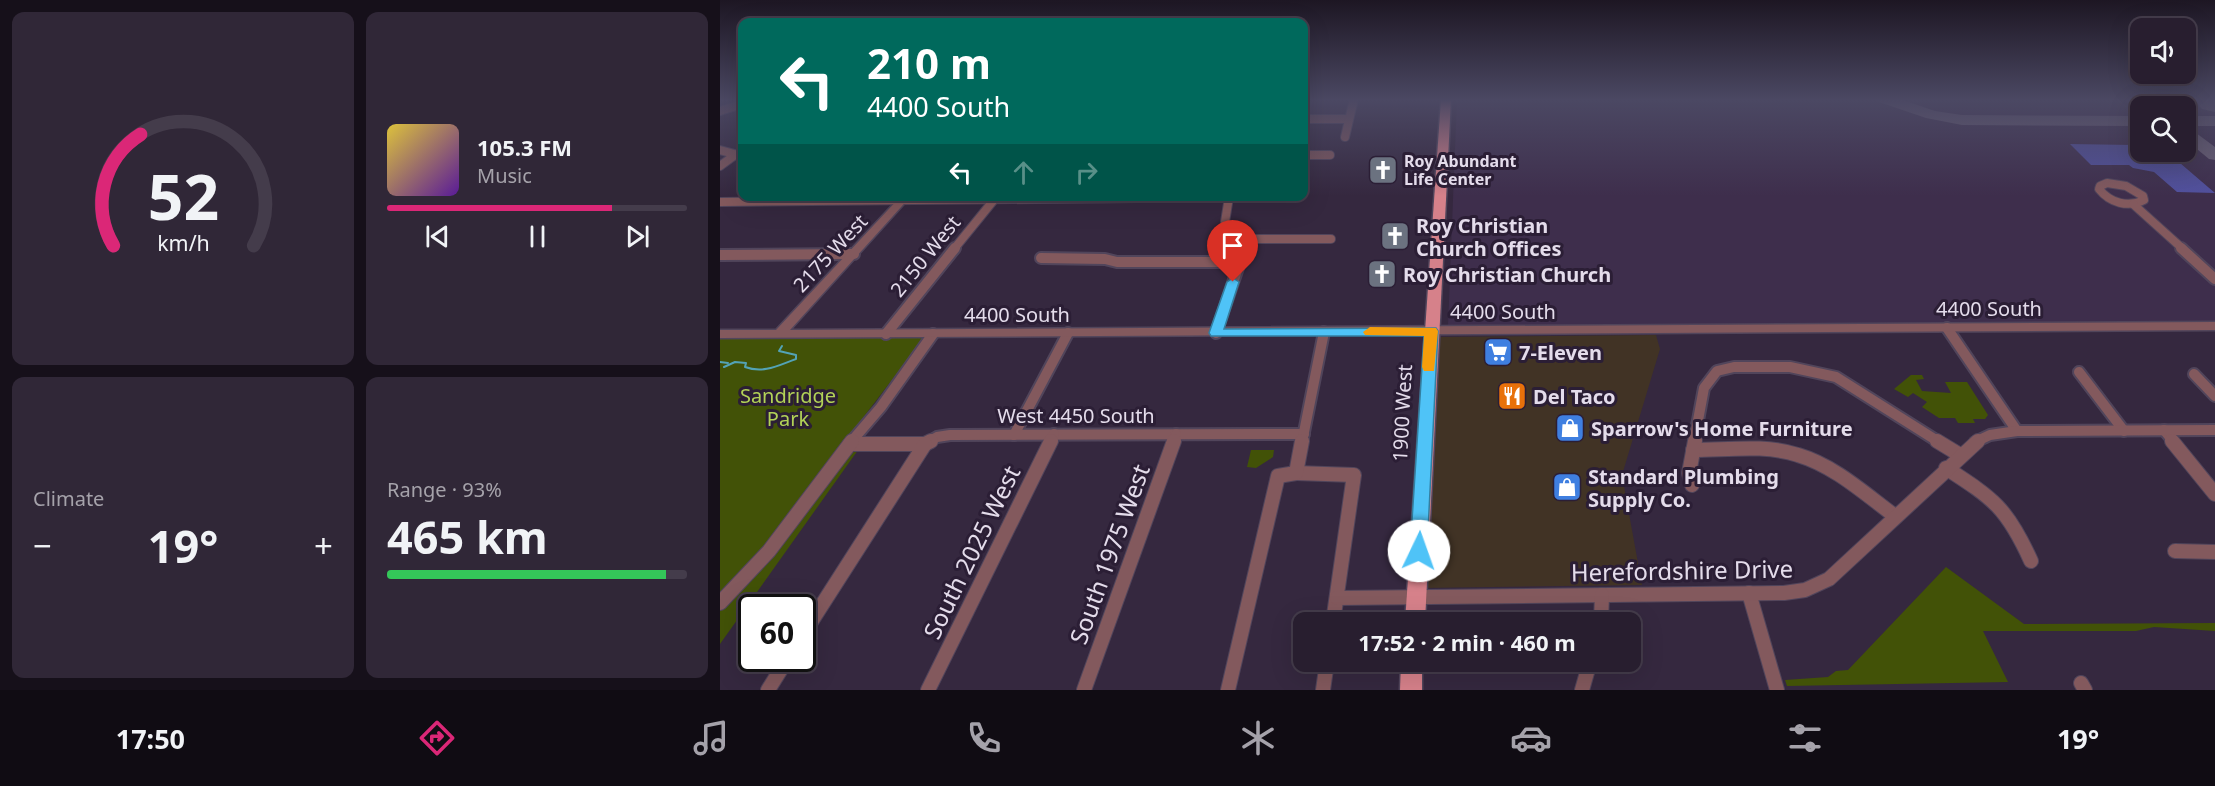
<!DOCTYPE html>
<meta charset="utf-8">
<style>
body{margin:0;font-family:"Noto Sans",sans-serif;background:#302737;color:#f1f3f6;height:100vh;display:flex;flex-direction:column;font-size:22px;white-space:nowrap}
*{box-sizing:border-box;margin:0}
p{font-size:20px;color:#a5a2aa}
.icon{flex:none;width:33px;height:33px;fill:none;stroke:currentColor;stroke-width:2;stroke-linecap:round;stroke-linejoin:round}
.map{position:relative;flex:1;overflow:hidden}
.side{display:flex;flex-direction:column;gap:12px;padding:12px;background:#16101a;width:720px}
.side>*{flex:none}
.hud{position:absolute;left:18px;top:18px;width:570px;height:183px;border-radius:12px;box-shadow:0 6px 24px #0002,0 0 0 2px #443c4b;background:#00695c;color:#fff;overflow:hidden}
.buttons{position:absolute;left:1410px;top:18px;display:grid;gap:12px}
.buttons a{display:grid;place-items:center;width:66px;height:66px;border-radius:12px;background:#281e2f;box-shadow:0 6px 24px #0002,0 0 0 2px #443c4b;font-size:30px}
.speed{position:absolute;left:18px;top:594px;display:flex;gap:12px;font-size:30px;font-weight:700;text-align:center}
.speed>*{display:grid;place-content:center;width:78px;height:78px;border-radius:50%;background:#281e2f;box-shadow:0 6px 24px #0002,0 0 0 2px #443c4b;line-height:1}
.speed .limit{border:3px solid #111;border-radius:9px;background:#fff;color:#111}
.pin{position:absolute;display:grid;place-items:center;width:51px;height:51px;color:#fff;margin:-62px -26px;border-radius:50% 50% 50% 0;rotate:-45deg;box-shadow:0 0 6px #0007}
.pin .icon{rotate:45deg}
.me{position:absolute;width:66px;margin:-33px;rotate:3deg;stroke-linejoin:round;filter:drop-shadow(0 0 4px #0008)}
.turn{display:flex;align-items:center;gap:21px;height:126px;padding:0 30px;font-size:27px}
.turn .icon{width:78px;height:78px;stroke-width:2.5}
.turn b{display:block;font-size:42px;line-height:51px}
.lanes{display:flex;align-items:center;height:57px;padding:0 30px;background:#0003;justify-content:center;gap:30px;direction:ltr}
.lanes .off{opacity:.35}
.big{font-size:45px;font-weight:700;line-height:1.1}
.side .tile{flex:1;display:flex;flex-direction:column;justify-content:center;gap:9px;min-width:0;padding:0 21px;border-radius:12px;background:#302737}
.side .dial{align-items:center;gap:0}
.dial svg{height:156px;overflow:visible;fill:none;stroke:#443c4b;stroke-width:7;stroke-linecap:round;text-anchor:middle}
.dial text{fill:#f1f3f6;stroke:none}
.song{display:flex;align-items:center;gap:18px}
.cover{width:72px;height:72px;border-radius:9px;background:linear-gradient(135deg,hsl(50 70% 55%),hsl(270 70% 35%))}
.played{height:6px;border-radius:3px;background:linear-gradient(90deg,#db2777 75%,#443c4b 75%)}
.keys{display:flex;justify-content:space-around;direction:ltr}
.heat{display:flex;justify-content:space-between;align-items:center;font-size:33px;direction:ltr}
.charge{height:9px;border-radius:4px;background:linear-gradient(90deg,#34c759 93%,#443c4b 0)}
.side .tiles{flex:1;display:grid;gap:12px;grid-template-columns:repeat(2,1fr)}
.trip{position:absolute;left:573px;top:612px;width:348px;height:60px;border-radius:12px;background:#281e2f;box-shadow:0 6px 24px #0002,0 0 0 2px #443c4b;font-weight:700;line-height:60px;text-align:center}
.menu{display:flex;height:96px;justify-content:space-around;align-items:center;background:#100c13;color:#a5a2aa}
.menu .icon{width:42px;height:42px}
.menu .active{color:#db2777}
.menu b{font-size:27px;color:#f1f3f6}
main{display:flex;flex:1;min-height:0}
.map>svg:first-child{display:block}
</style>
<main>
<section class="side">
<div class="tiles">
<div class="tile dial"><svg viewBox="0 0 100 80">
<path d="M14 69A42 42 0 1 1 86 69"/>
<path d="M14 69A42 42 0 0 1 28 12" stroke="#db2777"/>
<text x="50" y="56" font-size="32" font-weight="700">52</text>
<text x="50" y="72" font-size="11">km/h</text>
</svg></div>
<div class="tile">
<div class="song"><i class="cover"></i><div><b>105.3 FM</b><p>Music</p></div></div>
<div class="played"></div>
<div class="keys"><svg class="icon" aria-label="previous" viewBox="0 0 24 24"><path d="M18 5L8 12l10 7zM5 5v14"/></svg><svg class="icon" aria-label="pause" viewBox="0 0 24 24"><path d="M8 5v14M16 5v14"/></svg><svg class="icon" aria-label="next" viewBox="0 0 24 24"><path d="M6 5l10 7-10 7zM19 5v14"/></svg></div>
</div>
<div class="tile"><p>Climate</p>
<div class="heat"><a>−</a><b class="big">19°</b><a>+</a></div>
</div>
<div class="tile"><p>Range · 93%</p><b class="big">465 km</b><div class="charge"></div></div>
</div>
</section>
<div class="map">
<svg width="1495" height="690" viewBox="0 0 1495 690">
<rect width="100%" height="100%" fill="#35283f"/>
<path fill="#413325" d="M936,335l4,14 -38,126 20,110 -220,3 14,-251z"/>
<path fill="#3e2e4c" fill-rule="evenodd" d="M737,99h758v222l-767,5zM1420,106h46v46h-46z"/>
<g fill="#425207">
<path d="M0,338h204l-75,98h19l-148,208z"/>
<path d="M1191,375h11l2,4 -8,1 6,11 29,2 -6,-11h22l21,33 -3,4h-12l2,4h-17l-3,-5h-16l-17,-11 5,-5 -14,-9 -5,4 -14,-8z"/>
<path d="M531,450h23l-1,7 -17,11 -9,-1z"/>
<path d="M1226,567l78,57 191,-1v8l-61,-4 -18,4h-153l25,51 -221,4 -2,-6 43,-3 8,-6 12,-1z"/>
</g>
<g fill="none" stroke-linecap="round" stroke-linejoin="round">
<g stroke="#53a3b6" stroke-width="2">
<path d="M0,362l8,1"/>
<path d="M4,367l11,-5 11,1 -1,4c19,7 34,-2 51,-8v-4l-17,-4 3,-5"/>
</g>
<g fill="#6e6377" fill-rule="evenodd">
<path d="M1157,99h23l35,12 27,4 178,1v10l-178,-1 -36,-7 -47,-16z"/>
<rect x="1466" y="116" width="29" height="10"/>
<path d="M1466,128l6,2 23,17v13l-6,-1 -23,-19z"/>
</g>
<path fill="#6e6377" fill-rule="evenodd" d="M1474,99h21v13l-13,-3z"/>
</g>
<g fill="#51509e">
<path d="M1350,144l64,1 6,3v4h18l9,5h6l42,36 -38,-1 -23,-20 -21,-4 -4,-3h-38z"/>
<path d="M786,343l1,17h-17l-1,-16z"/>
</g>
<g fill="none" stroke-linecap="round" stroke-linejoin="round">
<g stroke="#51455b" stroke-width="10">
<g id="minor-far2">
<path d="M0,111l22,-7"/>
<path d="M584,119h45"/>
<path d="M625,137l9,-38"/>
<path d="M0,150l22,6"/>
<path d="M584,155h26"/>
<path d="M0,166l15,-11"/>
<path d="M1387,183l19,3 17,10 1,4c-16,8 -34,3 -45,-11l1,-3z"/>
<path d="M509,197l-4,25 14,27"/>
<path d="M0,202l517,-5"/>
<path d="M1413,204l50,45"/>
<path d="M515,239h96"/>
<path d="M234,249l39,-48"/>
</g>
</g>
<g stroke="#51455b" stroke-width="14">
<g id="minor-far1">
<path d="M1461,248l34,31"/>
<path d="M0,255l134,-1"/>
<path d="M321,258l64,1 12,3h123"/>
<path d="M1227,328l70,103"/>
<path d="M496,333l26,-77 -4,-8"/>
<path d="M166,334l69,-86"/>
<path d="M1359,372l45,59"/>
<path d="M1474,374l21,22"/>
<path d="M1444,430l10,12"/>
<path d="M294,435l54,-102"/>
<path d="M131,442l30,-35 52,-73"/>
<path d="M208,442l9,-5 13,-2 354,-1"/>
<path d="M330,442l4,-8"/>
<path d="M453,442l3,-8"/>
<path d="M582,442l22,-110"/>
<path d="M974,442l10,-54 13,-17 17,-4h56l46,10 103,65"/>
<path d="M1255,442l15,-7 27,-4 198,-1"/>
</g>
</g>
<g stroke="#51455b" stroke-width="16">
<g id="minor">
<path d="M1217,441l23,14"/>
<path d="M1452,441l43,53"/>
<path d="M130,444h75l6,-3"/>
<path d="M973,450c34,0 72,-6 105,5 37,11 67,39 97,61"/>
<path d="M1226,468c48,31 61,40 85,93"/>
<path d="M576,473l58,2 -21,147"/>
<path d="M972,485l-3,-12 6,-32"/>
<path d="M1455,551l40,1"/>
<path d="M1029,593l28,97"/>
<path d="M617,598l447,-5 21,-3 24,-11 149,-138"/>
<path d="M0,603l49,-52 83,-110"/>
<path d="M881,622l1,-27"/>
<path d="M82,636l123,-192"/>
<path d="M1361,683l4,7"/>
<path d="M48,690l20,-32"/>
<path d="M208,690l123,-249"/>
<path d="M364,690l90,-249"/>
<path d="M508,690l50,-214 18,-3 6,-32"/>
<path d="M603,690l4,-28"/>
<path d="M862,690l8,-28"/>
</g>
</g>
<g stroke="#51455b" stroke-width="3">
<path id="tertiary" d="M181,196h10l-121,134 1425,-8v8l-1495,8v-8h56z"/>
</g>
<g stroke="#51455b" stroke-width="3">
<g id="primary">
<path d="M721,99h10l-26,523h-20z"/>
<path d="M681,662h21v28h-22z"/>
</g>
</g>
<use href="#minor-far2" stroke="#83595d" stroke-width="8"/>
<use href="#minor-far1" stroke="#83595d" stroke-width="10"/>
<use href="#minor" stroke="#83595d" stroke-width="14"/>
<use href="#tertiary" fill="#83595d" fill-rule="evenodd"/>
<use href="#primary" fill="#d6818a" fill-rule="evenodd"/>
</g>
<linearGradient id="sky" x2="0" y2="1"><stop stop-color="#1d1623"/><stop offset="0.51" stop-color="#4b4863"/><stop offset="1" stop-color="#4b4863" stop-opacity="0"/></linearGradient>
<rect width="1495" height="196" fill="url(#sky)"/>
<path fill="#4fc3f7" stroke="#337fa1" stroke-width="1.5" d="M513,278l6,4 -15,47 212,-1 2,3 -11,220 -2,6 -6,2 -6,-2 -3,-6 14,-215h-213l-2,-3 18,-51z"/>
<path fill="#f59e0b" d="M650,327l66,1 2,3 -4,40h-10l-2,-4 2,-31 -59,-1 -2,-3z"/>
<defs>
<g id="church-square" transform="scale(1.5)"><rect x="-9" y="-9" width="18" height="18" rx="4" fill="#6b7280" stroke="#2b1e35"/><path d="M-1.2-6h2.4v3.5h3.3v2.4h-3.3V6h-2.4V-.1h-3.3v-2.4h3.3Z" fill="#fff"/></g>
<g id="supermarket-square" transform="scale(1.5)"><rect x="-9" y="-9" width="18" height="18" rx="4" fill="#3f7fe0" stroke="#2b1e35"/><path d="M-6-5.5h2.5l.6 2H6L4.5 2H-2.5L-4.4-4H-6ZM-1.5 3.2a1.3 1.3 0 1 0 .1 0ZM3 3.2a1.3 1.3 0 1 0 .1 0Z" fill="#fff"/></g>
<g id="restaurant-square" transform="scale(1.5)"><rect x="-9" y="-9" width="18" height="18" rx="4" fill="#e8710a" stroke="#2b1e35"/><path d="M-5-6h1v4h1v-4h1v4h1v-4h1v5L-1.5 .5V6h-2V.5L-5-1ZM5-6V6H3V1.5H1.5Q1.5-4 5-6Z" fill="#fff"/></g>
<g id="shop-square" transform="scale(1.5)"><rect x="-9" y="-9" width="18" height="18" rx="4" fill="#3f7fe0" stroke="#2b1e35"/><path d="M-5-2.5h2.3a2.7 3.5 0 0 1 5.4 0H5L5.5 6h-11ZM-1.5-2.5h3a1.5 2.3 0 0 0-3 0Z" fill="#fff"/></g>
</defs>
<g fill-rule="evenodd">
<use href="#church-square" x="663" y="170"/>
<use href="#church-square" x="675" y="236"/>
<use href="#church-square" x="662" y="274"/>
<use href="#supermarket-square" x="778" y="352"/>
<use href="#restaurant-square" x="792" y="396"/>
<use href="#shop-square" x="850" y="428"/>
<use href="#shop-square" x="847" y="487"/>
</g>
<g text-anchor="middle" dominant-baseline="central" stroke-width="6" stroke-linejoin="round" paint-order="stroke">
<g font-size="16" font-weight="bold" fill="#e4dceb" stroke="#2b1e35" text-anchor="start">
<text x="684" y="161">Roy Abundant<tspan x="684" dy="18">Life Center</tspan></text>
</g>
<g font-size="20" font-weight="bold" fill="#e4dceb" stroke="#2b1e35" text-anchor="start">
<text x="696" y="225">Roy Christian<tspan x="696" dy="23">Church Offices</tspan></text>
<text x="683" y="274">Roy Christian Church</text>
<text x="799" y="352">7-Eleven</text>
<text x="813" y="396">Del Taco</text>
<text x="871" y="428">Sparrow's Home Furniture</text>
<text x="868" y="476">Standard Plumbing<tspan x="868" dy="23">Supply Co.</tspan></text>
</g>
<g font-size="20" fill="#e4dceb" stroke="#2b1e35">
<text transform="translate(110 253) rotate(-47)">2175 West</text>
<text transform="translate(205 256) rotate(-51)">2150 West</text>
<text x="1269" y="308">4400 South</text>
<text x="783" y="311">4400 South</text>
<text x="297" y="314">4400 South</text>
<text transform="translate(682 413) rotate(-87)">1900 West</text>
<text x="356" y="415">West 4450 South</text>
</g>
<g font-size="20" fill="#b2d257" stroke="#2b1e35">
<text x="68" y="395">Sandridge<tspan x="68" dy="23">Park</tspan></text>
</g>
<g font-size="24" fill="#e4dceb" stroke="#2b1e35">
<text transform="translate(251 552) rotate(-64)">South 2025 West</text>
<text transform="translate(389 554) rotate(-70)">South 1975 West</text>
<text transform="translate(962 570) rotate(-1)">Herefordshire Drive</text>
</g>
</g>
</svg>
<div class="buttons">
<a><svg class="icon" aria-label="sound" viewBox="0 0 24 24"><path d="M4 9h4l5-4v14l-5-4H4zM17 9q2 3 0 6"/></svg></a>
<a><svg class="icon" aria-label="search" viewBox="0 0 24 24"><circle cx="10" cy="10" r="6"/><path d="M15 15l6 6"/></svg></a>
</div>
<div class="speed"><div class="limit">60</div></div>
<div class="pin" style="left:513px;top:282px;background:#d93025"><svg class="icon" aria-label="arrive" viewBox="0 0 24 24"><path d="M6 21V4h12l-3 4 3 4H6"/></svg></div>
<svg class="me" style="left:699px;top:551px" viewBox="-20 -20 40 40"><circle r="19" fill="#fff"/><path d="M0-13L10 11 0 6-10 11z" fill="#4fc3f7"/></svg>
<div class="trip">17:52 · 2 min · 460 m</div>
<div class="hud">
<div class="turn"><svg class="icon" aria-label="left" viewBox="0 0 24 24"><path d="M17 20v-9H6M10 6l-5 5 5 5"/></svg><div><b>210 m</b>4400 South</div></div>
<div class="lanes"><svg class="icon" aria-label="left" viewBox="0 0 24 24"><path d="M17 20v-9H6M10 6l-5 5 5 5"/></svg><svg class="icon off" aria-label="ahead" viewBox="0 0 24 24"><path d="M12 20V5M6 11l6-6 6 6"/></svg><svg class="icon off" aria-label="right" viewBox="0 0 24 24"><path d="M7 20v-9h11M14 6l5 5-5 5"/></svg></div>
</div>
</div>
</main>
<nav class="menu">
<b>17:50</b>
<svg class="icon active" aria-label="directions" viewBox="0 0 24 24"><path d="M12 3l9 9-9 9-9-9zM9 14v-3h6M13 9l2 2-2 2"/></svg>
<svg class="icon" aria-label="music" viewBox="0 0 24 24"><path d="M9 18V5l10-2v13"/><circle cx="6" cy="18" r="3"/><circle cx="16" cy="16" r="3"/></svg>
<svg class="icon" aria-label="phone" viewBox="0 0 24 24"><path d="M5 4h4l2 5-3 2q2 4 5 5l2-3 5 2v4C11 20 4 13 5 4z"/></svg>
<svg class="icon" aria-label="climate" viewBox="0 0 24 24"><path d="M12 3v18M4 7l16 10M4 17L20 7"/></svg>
<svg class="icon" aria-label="car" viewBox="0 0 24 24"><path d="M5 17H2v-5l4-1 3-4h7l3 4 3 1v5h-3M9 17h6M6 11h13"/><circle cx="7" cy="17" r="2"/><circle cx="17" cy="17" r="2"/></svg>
<svg class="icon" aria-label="filters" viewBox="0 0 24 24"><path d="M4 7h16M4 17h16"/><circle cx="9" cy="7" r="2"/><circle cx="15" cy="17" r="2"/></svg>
<b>19°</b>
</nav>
